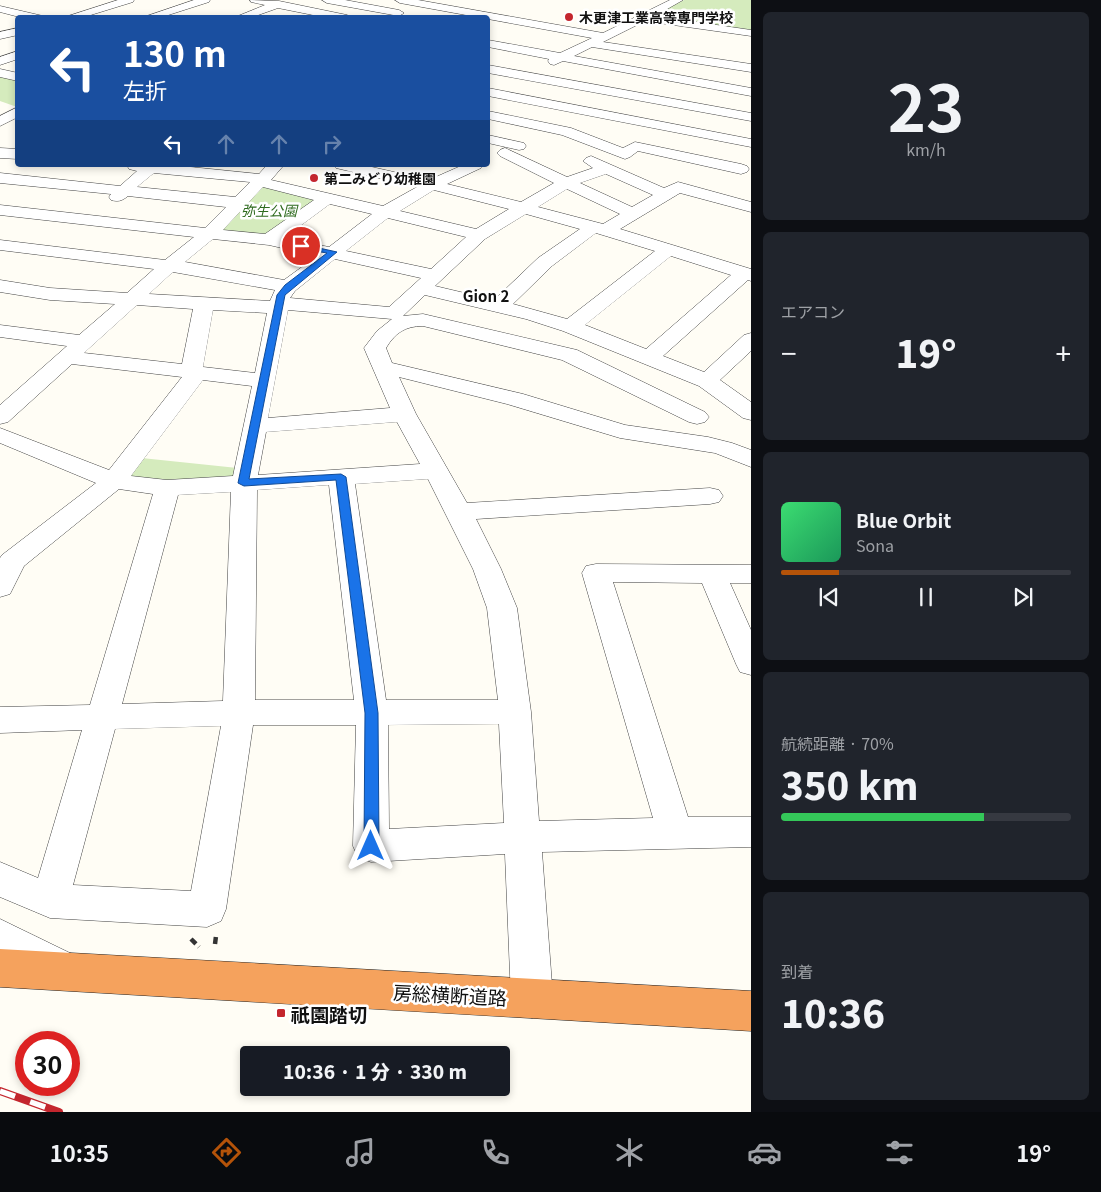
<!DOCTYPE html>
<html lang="ja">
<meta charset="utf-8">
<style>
body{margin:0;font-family:Georgia,"Noto Sans JP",serif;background:#20242c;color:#f1f3f6;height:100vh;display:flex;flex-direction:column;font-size:19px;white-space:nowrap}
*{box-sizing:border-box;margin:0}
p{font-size:16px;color:#9ea1a6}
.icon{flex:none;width:28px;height:28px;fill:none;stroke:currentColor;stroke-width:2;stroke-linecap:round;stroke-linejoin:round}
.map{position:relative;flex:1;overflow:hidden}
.drawer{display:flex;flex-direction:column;gap:12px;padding:12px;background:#0d0f14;width:350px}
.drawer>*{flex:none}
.banner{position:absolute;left:15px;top:15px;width:475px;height:152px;border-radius:5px;box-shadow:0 2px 8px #0003;background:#1a4fa0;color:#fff;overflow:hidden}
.speed{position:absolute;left:15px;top:1031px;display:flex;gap:10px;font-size:25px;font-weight:700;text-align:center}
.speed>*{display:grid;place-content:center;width:65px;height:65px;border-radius:50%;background:#171b24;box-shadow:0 2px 8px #0003;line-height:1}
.speed .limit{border:8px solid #d22;background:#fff;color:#111}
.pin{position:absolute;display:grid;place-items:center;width:42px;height:42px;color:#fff;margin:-21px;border:2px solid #fff;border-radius:50%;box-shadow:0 1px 5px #0007}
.me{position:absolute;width:55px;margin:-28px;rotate:0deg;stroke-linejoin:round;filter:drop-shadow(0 0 4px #0008)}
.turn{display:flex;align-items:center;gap:18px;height:105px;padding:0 25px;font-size:22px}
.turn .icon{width:65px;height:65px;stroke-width:2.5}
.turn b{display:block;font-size:35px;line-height:42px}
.lanes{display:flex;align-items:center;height:48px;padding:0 25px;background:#0003;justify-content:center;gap:25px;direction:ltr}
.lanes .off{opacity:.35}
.big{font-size:38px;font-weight:800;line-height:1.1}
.drawer .tile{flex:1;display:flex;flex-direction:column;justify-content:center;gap:8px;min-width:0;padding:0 18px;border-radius:8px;background:#20242c}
.drawer .dial{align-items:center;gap:0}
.dial b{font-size:65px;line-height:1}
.song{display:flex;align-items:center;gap:15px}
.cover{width:60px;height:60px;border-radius:8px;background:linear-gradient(135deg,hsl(140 70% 55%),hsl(150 70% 35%))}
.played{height:5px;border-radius:2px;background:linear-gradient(90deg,#b45309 20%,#363941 20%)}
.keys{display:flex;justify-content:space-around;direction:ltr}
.heat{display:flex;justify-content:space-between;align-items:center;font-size:28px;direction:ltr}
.charge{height:8px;border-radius:4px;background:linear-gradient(90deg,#34c759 70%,#363941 0)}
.trip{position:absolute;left:240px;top:1046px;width:270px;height:50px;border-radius:5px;background:#171b24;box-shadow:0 2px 8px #0003;font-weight:800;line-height:50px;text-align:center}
.menu{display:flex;height:80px;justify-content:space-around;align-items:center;background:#090b0e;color:#9ea1a6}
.menu .icon{width:35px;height:35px}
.menu .active{color:#b45309}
.menu b{font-size:22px;color:#f1f3f6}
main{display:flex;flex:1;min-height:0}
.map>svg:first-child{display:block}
</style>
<main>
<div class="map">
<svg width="751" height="1112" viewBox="0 0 751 1112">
<rect width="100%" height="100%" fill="#fffdf5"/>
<g fill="#d5ebbd">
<path d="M684,0h67v32l-103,-15z"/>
<path d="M0,73l17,4v30l-17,-6z"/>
<path d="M261,182l67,15 -59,43 -59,-7z"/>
<path d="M132,457l115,12 -3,14 -130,-2z"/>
</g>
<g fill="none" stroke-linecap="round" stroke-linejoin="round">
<g stroke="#444" stroke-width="1">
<g id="minor">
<path d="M118,0h16l-1,2 -52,16h-19z"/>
<path d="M194,0h16l-1,2 -50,16h-18z"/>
<path d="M250,0l29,1 68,14 5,3h-24l-50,-10 -28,10h-17l32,-13 -14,-3z"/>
<path d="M322,0h23l54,10 5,3 -5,3 -72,-13z"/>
<path d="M395,0h23l185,33 67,-33h13l-28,16 96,14v6l-106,-15 -42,21 148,22v8l-159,-25 -18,9 177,32v8l-188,-35 -9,4 -4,-1 -2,-3 1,-2 -61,-12v-7l72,13 32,-15 -192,-35z"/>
<path d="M0,6l43,10 1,2h-21l-23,-6z"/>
<path d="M18,28v7l-18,4v-7z"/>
<path d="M18,51v8l-18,6v-8z"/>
<path d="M488,65l263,48v8l-263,-48z"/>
<path d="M0,69l18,4v8l-18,-4z"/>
<path d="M488,88l263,51v8l-263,-51z"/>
<path d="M18,107v10l-18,9v-10z"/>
<path d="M488,111l83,17 52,20 12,-6 106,22 6,2 2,3 -2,3 -6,2 -103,-23 -8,6 -5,2 -63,-24 -74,-16z"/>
<path d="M488,135l36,8 2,3 -2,3 -5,1 -31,-7z"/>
<path d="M0,148l18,1v10l-18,-1z"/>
<path d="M505,148l62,29 26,-9 -10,-7 3,-3 5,-2 73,32 14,-6 73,20v10l-71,-19 -60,36 131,40v12l-3,-1 -85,76 41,16 40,-37 7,-2v18l-31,29 31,22v18l-8,-2 -44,-32 -136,-55 -37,-12 -101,-24 -22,21 20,-2 154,36 128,62 4,5 -4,5 -8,2 -8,-2 -127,-62 -139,-34c-18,0 -28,7 -37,22l6,15 131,31 102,31 83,12 24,6 19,7v17l-36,-14 -95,-15 -113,-34 -108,-27 17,37 51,89 243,-15 9,2 4,6 -4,6 -9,2 -234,15 25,50 16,39 14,104 8,109 114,-3 -71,-245 4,-7 10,-2 155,1v18h-21l21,47v45l-11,-3 -4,-8 -34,-81 -89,-1 75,235h63v30l-209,5 11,146 -6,14 -15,6 -15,-6 -6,-14 -6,-144 -134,8 -13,-5 -5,-11 3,-121h-103l-27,184 -5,12 -14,6 -157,-9 -50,-21v-35l38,16 44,-148 -82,3v-26l90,-2 63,-211 -34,-5 -95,77 -14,28 -10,3v-39l2,-3 94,-72 -96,-40v-15l109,42 73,-93 -110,-13 -64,58 -8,2v-19l67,-59 -67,-9v-12l79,10 36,-31 -65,-4 -50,-8v-12l50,8 77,5 27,-24 -154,-19v-10l165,20 29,-23 -194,-22v-10l205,23 21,-21 -98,-11c-6,5 -10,6 -17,4l-2,-3 2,-3 -111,-11v-10l120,13 17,-15 -8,-2 -2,-4h44l88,9 8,-9h17l-13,15 112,26 34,-19 -81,-19 -3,-3h30l66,15 34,-15h21l-3,3 -34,16 74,18 33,-19 -54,-27 -3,-3 3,-3zM154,173l96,9 -15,15 -98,-10zM606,174l47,21 -21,12 -52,-24zM263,187l51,13 -49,34 -42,-4zM567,189l53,25 -17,10 -65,-17zM434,190l75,19 -33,20 -76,-18zM330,204l42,10 -43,33 -45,-9zM526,214l54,15 -42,29 -44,42 -59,-14 50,-47zM388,218l78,19 -35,32 -85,-18zM596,233l59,18 -88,68 -54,-15 39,-38zM213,239l56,6 48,11 -33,24 -99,-18zM671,256l60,19 -85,74 -61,-24zM335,259l86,19 -32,29 -99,-9 5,-7zM173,272l102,18 -5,11 -121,-7zM137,305l56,4 -11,55 -98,-11zM213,310l54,3 -12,60 -52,-6zM288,310l104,9 -15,12 -13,17 26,60 -122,10zM203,380l49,6 -19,90 -66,4 -36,-4zM397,422l23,42 -162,11 8,-43zM428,479l45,90 14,39 11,92h-112l-31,-216zM329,485l25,215h-99l2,-210zM231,492l-8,209 -101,3 56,-209zM499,724l5,99 -115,6 -1,-104zM221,726l-30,165 -118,-6 42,-156z"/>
<path d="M0,919l72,35 6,14 -6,14 -14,5 -58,-29z"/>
</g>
</g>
<g stroke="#222" stroke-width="1">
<path id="highway" d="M0,949l751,42v40l-751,-44z"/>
</g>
<g stroke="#333" stroke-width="4.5" stroke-dasharray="7 4" stroke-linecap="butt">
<path d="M191,939l8,8"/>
<path d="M215,944l1,-8"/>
</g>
<use href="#minor" fill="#fff" fill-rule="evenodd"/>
<use href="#highway" fill="#f5a25d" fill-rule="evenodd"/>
<g stroke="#c4262e" stroke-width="8">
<path id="rail" d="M0,1091l59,21"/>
</g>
<use href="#rail" stroke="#fff" stroke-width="5.5" stroke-dasharray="16" stroke-linecap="butt"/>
</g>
<path fill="#1a73e8" stroke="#114b97" d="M301,244l36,8 -52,43 -36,184 92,-5 5,3 32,236 1,133 -2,5 -6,2 -5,-2 -2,-5 1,-133 -29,-233 -92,6 -6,-3 39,-188 8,-10 42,-32 -29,-5v-3z"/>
<g fill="#c4262e" stroke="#fff" stroke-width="2">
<circle cx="569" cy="17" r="5"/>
<circle cx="314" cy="178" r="5"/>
<rect x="276" y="1008" width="10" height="10" rx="2.5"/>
</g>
<g text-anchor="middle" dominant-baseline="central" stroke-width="5" stroke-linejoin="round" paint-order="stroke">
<g font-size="14" font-weight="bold" fill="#111" stroke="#fff" text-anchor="start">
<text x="579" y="17">木更津工業高等専門学校</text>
<text x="324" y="178">第二みどり幼稚園</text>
</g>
<g font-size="14" font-style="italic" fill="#2f6b1f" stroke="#fff">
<text x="269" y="210">弥生公園</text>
</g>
<g font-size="15" font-weight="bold" fill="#111" stroke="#fff">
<text x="486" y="295">Gion 2</text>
</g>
<g font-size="19" fill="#111" stroke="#fff">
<text transform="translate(450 994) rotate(3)">房総横断道路</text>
</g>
<g font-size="19" font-weight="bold" fill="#111" stroke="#fff" text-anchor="start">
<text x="291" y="1013">祇園踏切</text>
</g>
</g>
</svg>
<div class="speed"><div class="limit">30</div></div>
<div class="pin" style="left:301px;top:246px;background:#d93025"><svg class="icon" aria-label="arrive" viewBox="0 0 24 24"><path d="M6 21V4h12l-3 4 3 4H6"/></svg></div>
<svg class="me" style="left:371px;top:846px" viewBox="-20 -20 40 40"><path d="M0-17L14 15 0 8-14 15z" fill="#1a73e8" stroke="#fff" stroke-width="4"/></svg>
<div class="trip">10:36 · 1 分 · 330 m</div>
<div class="banner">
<div class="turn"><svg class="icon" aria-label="left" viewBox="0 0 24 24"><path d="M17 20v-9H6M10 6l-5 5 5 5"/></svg><div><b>130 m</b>左折</div></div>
<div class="lanes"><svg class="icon" aria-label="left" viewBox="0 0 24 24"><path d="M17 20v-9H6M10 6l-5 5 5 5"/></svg><svg class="icon off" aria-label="ahead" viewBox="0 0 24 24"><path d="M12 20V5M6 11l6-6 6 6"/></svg><svg class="icon off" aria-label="ahead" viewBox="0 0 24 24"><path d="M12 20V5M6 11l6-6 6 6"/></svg><svg class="icon off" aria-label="right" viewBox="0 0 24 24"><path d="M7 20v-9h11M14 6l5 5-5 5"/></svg></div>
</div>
</div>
<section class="drawer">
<div class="tile dial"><b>23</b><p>km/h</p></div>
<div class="tile"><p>エアコン</p>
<div class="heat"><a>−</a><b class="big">19°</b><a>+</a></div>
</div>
<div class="tile">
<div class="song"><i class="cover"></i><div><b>Blue Orbit</b><p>Sona</p></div></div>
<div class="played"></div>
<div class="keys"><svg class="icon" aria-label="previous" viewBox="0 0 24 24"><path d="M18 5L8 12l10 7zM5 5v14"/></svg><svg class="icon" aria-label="pause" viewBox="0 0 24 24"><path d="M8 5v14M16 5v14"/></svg><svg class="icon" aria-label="next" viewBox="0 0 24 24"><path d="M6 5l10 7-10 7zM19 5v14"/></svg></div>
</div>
<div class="tile"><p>航続距離 · 70%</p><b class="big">350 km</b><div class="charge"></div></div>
<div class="tile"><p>到着</p><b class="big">10:36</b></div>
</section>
</main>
<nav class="menu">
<b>10:35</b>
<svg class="icon active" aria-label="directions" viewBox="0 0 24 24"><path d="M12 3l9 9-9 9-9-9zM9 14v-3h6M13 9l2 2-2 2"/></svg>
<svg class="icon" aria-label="music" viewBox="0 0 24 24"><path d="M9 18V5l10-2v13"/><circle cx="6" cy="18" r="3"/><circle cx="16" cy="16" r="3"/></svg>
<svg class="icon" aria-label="phone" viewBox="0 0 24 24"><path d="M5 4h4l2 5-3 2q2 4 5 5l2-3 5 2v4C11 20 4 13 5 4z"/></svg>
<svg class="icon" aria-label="climate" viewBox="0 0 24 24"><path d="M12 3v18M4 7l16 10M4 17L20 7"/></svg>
<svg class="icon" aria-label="car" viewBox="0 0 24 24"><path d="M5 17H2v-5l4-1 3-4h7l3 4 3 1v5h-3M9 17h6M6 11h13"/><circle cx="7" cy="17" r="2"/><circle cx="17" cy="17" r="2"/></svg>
<svg class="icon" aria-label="filters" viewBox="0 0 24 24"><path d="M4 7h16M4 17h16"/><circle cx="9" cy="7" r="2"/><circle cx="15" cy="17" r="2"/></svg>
<b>19°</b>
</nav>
